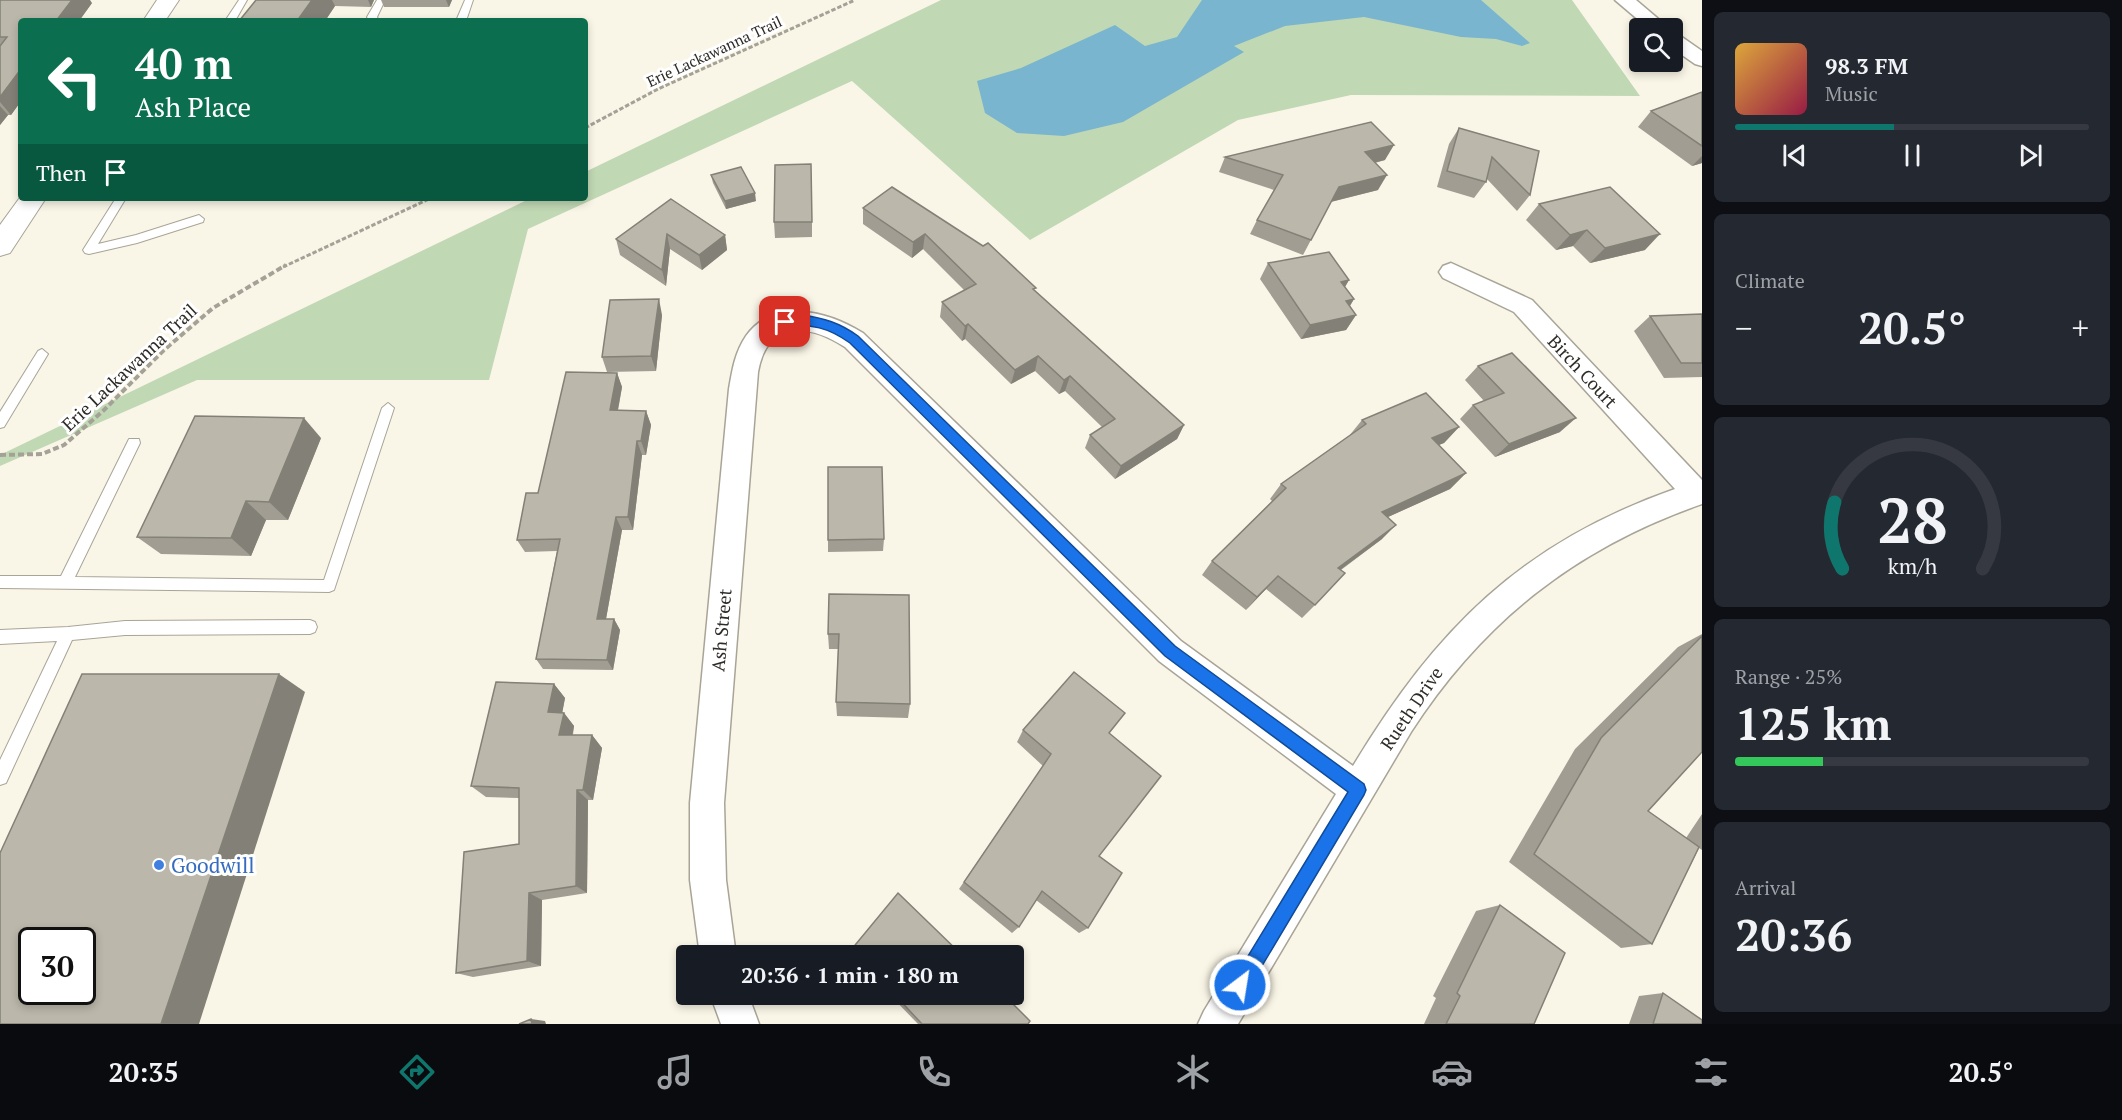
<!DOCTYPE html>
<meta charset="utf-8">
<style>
body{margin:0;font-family:"PT Serif",serif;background:#242831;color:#f1f3f6;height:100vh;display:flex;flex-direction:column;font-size:22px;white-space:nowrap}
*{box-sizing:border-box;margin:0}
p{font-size:20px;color:#9ea1a6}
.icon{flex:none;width:33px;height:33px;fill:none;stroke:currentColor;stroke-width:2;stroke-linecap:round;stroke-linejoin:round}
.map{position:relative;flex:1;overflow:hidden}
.panel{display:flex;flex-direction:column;gap:12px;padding:12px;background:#0d0f14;width:420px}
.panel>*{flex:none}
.banner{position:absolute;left:18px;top:18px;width:570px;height:183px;border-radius:6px;box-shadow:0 3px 9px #0003;background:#0b6e4f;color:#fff;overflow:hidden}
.controls{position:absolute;left:1629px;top:18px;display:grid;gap:12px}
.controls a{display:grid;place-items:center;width:54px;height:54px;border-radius:6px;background:#171b24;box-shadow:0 3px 9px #0003;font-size:30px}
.speed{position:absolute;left:18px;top:927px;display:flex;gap:12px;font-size:30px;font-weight:700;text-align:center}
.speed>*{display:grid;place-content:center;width:78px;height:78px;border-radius:50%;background:#171b24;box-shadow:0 3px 9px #0003;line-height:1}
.speed .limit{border:3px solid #111;border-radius:9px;background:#fff;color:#111}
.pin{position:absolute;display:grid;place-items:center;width:51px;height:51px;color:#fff;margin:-26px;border-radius:12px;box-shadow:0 3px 9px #0006}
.me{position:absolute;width:66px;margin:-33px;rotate:31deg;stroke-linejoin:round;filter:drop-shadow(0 0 4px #0008)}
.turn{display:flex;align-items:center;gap:21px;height:126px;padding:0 18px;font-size:27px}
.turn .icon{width:78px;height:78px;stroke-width:2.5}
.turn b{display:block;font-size:42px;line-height:51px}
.then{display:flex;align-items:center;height:57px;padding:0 18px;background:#0003;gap:12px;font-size:22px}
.big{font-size:45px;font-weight:700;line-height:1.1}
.panel .tile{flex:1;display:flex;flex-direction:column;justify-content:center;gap:9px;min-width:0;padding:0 21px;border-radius:9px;background:#242831}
.panel .dial{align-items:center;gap:0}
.dial svg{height:156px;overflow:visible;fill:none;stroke:#363941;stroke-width:7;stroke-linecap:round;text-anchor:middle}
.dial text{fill:#f1f3f6;stroke:none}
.song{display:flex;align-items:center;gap:18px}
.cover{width:72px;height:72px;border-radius:9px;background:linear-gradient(135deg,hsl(40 70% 55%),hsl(340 70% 35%))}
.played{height:6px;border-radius:3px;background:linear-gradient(90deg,#0f766e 45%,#363941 45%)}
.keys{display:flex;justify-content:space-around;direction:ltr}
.heat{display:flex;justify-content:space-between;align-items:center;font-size:33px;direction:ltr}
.charge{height:9px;border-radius:4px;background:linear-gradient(90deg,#34c759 25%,#363941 0)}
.trip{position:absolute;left:676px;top:945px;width:348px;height:60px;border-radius:6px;background:#171b24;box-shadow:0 3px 9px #0003;font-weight:700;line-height:60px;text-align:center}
.tabs{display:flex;height:96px;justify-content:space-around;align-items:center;background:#090b0e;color:#9ea1a6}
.tabs .icon{width:42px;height:42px}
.tabs .on{color:#0f766e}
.tabs b{font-size:27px;color:#f1f3f6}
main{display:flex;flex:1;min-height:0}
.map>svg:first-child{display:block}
</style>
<main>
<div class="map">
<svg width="1702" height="1024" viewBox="0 0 1702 1024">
<rect width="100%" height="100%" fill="#faf6e7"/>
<path fill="#c1d8b4" d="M941,0h631l68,96 -289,-1 -113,25 -208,120 -178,-159 -324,148 -39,151h-292l-197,86v-11l531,-257h54v-26z"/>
<path fill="#79b5ce" d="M1202,0h279l49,43 -8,3 -26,-7 -35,-2 -97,-20 -79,9 -51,20 10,6 -121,70 -59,14 -47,-3 -32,-20 -8,-32 44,-13 94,-43 30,21 32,-9z"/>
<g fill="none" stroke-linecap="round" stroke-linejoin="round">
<g stroke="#a8a497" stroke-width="2">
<g id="service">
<path d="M239,0h8l-12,21h-10z"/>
<path d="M377,0h8l-8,17 2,4h-10l-2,-4z"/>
<path d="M465,0h8l-7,21h-10z"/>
<path d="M116,198h10l-28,46 38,-9 63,-20 5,4 -1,3 -66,21 -48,11 -4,-1 -2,-3z"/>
<path d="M42,349l6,5 -44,73 -4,1v-16l38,-61z"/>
<path d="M388,403l6,5 -60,182 -5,2 -329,-4v-12h61l68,-137h10l1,4 -65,134 249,3 58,-172z"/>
<path d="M310,620l5,2 2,5 -2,5 -5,2 -185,1 -53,5 -66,143 -6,2v-25l57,-119 -57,3v-14l68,-3 57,-6z"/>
</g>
</g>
<g stroke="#a8a497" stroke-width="3">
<g id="minor">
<path d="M1615,0h21l33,28h-21z"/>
<path d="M1672,33l7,2 23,16v15l-7,-2 -23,-16z"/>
<path d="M1451,263l81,37 170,180v24c-126,44 -219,117 -291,228l-173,292h-40l6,-13 132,-217 -177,-133 -314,-314c-37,-24 -78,-27 -87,25l-34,431 2,77 10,76h-36l-10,-76v-77l39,-414c3,-18 6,-37 17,-53 28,-39 82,-25 117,-3l318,308 172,125c83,-137 168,-223 322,-277l-161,-177 -71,-34 -4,-6 4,-6z"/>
<path d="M710,994h38l11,30h-38z"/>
</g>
</g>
<g stroke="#a8a497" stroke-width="2">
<g id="secondary">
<path d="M157,0h22l-14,21h-22z"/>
<path d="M21,196v2h25l-36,55 -10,3v-31z"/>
</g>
</g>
<g stroke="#a4a196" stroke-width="3" stroke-dasharray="4.5 2" stroke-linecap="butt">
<path d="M585,128l73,-39 197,-89"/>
<path d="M283,267l148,-69"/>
</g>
<path stroke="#a4a196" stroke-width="4" stroke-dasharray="6 3" stroke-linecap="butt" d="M0,455l42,-1 22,-9 39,-34 61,-61 49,-42 73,-43"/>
<use href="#service" fill="#fff" fill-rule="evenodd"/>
<use href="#minor" fill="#fff" fill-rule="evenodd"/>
<use href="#secondary" fill="#fff" fill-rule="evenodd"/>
</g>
<g fill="#a19d92">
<path d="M0,0l92,3 -81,112h-3l-8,10z"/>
<path d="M256,0h118l-3,7 -36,-1 -10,15h-86z"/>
<path d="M381,0h71l-3,7h-65z"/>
<path d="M1702,92v71l-10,3 -54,-39 13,-16z"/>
<path d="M1459,128l80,23 -9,44 -13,16 -30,-32 -1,3 -12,16 -37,-11 12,-43z"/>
<path d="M1225,157l160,3 -10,3 3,27 -47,12 -28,53 -53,-21 7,-14 17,-30 -55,-18z"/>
<path d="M711,175l45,26 -30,8 -13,-26z"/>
<path d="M812,180v57l-37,1 -1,-16z"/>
<path d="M892,187l143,104 149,134 -7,14 -62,40 -30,-31 5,-13 12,-8 -37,-36 -6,3 -24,-23 -24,13 -46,-45 -3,2 -22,-24 2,-15 23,-11 -42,-42 -11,9 -49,-34v-16z"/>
<path d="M671,199l54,36 2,15 -25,20 -32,-21 -4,37 -46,-31 -4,-16z"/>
<path d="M1539,204l106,46 -55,13 -17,-17 -17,4 -30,-30z"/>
<path d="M1268,263l81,17 -4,7 9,12 -4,7 6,9 -10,15 -45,9 -41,-60z"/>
<path d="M1702,314v63l-38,1 -30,-47 16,-15z"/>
<path d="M662,315l-6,56 -49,1 -5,-15z"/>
<path d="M1478,366l82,66 -65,25 -35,-38 13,-14 11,-4 -19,-21z"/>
<path d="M617,373l5,14 -4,24h28l5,14 -5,30h-4l-9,75h-11l-16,89h8l6,11 -7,40 -70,-1 -7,-10 21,-108 -32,1 -8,-12 21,-47z"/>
<path d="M1362,420l97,7 -15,16 -6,2 28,28 -16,16 -62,28 -6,22 -41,31 -26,35 -13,13 -36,-29 -20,21 -44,-35 10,-14 60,-60 -2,-2 11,-15 68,-48z"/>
<path d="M321,438l-33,82h-22l-15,36 -90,-2 -24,-17z"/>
<path d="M884,539l-1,12 -55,1v-12z"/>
<path d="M829,594l81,110 -2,14 -71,-2 -1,-14 2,-53h-9l-1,-15z"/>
<path d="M1702,634v118l-54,59 38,27 16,-24v36l-3,-2 -47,96 -31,4 -112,-86 66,-113 103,-102z"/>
<path d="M554,684l11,14 -3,15h2l10,13 -1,9h19l10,13 -9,52h-5l-1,93 -45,7 -1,66 -68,11 -17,-4 63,-129v-46l-33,-1 -15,-11z"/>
<path d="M1023,730l86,3 -10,123 -11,72 -9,5 -43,-33 -17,27 -7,6 -53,-44 84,-123 -26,-24z"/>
<path d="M1500,905l34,119h-110l12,-26 -3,-2 43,-85z"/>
<path d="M1663,993l39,31h-73l10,-28z"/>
<path d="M889,994h114l25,30h-110z"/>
</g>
<g fill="#838077">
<path d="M72,0h18l2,3 -13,18h-23z"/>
<path d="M312,0h20l3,6 -10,15h-28z"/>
<path d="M368,0h6l-3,7z"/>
<path d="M446,0h6l-3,7z"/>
<path d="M21,69v32l-10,14 -11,-13v-5z"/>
<path d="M0,106l8,9 -8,10z"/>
<path d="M1394,145l-9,15 -29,7 9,-15z"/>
<path d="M1702,156v7l-10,3z"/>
<path d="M1387,175l-9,15 -48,12 9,-15z"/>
<path d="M755,193l1,8 -30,8 -1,-8z"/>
<path d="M1587,230l-14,16 -17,4 14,-15z"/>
<path d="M667,234l3,15 -4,37 -4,-16z"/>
<path d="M925,234l-2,15 -11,9 1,-16z"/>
<path d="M1660,234l-15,16 -55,13 15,-15z"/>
<path d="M725,235l2,15 -25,20 -3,-15z"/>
<path d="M1349,280l-9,15 1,-13z"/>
<path d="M659,299l3,16 -6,56 -5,-15z"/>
<path d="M1354,299l-10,16 2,-14z"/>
<path d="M1356,315l-10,15 -45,9 9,-14z"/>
<path d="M968,324l-3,15 -3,2 3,-15z"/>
<path d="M1038,356l-3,15 -24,13 4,-14z"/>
<path d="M617,373l5,14 -7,37 -5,-14z"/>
<path d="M1070,376l-5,15 -6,3 5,-14z"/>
<path d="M646,411l5,14 -5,30 -5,-14z"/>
<path d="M304,418l17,20 -33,82 -19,-18z"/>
<path d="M1576,418l-16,14 -65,25 14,-13z"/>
<path d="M1184,425l-7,14 -62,40 6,-13z"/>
<path d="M1459,427l-15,16 -27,11 15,-16z"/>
<path d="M637,441l5,14 -9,75 -5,-13z"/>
<path d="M1466,473l-16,16 -82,37 14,-14z"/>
<path d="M246,501l20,19 -15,36 -20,-18z"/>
<path d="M616,517l6,13 -18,100 -7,-11z"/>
<path d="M1396,525l-14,14 -57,42 13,-13z"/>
<path d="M1278,576l-12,13 -20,21 11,-13z"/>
<path d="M614,619l6,11 -7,40 -6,-10z"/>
<path d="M279,674l26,18 -106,332h-38z"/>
<path d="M554,684l11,14 -5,27 -12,-13z"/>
<path d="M564,713l10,13 -4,21 -11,-12z"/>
<path d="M592,735l10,13 -9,52 -10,-10z"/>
<path d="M577,790l11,10 -1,93 -11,-7z"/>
<path d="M529,893l13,7 -1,66 -14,-5z"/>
<path d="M531,1019l14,2 1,3h-14z"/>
</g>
<g fill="#bbb7aa" stroke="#838077" stroke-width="1.5" fill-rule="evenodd">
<path d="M0,0h72l-16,21h-35v48l-21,28v-51l7,-9h-7z"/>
<path d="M256,0h56l-15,21h-58z"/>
<path d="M1702,92v54l-51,-35z"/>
<path d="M1371,122l23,23 -29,7 22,23 -48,12 -28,53 -54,-20 26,-45 -58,-18z"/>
<path d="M1459,128l80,23 -9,44 -38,-38 -6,25 -39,-11z"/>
<path d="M811,164l1,58h-38l1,-57z"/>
<path d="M741,167l14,26 -30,8 -14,-26z"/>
<path d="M892,187l91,59 5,-3 48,45 -3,1 151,136 -63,41 -31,-31 25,-16 -45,-43 -6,4 -26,-24 -23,14 -47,-46 -3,2 -23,-24 34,-18 -51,-50 -12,8 -50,-34z"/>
<path d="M1610,187l50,47 -55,14 -18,-18 -17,5 -31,-31z"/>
<path d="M671,199l54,36 -26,20 -32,-21 -5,36 -46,-31z"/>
<path d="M1329,252l20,28 -8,2 13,17 -8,2 10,14 -46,10 -42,-62z"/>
<path d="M659,299l-8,57 -49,1 8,-57z"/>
<path d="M1702,314v49h-21l-31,-47z"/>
<path d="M1512,353l64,65 -67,26 -36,-39 31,-12 -26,-27z"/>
<path d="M566,372l51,1 -7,37 36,1 -5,30h-4l-9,76h-12l-19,102h17l-7,41 -71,-1 24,-120 -43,1 9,-47h12z"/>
<path d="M1426,393l33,34 -27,11 34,35 -84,39 14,13 -58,43 7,5 -30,32 -37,-29 -21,21 -45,-36 74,-73 -5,-4 85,-60 -4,-4z"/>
<path d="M195,416l109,2 -35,84 -23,-1 -15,37 -94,-1z"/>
<path d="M828,467h54l2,72 -56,1z"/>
<path d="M829,594l80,1 1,109 -74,-2 3,-68h-11z"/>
<path d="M1702,636v116l-54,59 51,36 -47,97 -118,-90 67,-116z"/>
<path d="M1074,672l51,41 -16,20 52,43 -62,80 23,17 -34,55 -46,-37 -23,36 -55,-45 87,-128 -28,-24z"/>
<path d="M82,674h197l-118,350h-161v-171zM32,940h50v52h-50z"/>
<path d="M496,682l58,2 -6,28 16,1 -5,22h33l-9,55h-6l-1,96 -47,7 -2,68 -71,12 8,-121 55,-8v-56l-48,-2z"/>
<path d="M898,893l65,63h-107l-5,-6z"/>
<path d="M1500,905l65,48 -31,71h-88l14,-28 -3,-3z"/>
<path d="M1663,993l39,27v4h-49z"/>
<path d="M894,994h109l27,27 -2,3h-106z"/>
<path d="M531,1019l1,5h-13z"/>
</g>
<path fill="#1a73e8" stroke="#114b97" stroke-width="1.5" d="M802,315c22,3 38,8 56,21l317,310 189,138 2,6 -2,5 -117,196 -7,3 -6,-3 -2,-6 2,-6 114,-187 -183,-136 -315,-313c-21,-15 -39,-20 -65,-16l-6,-5 6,-4z"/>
<circle fill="#3f7fe0" stroke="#fff" stroke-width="2" cx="159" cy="865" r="6"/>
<g text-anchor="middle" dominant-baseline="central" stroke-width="6" stroke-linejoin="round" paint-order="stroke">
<g font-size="15" fill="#2e2c27" stroke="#fff">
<text transform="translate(714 51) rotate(-25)">Erie Lackawanna Trail</text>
</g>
<g font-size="18" fill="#2e2c27" stroke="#fff">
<text transform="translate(129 367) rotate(-43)">Erie Lackawanna Trail</text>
<text transform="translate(1583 371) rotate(47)">Birch Court</text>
<text transform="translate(721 630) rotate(-85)">Ash Street</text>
<text transform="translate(1411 708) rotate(-56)">Rueth Drive</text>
</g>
<g font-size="21" fill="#366cbe" stroke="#fff" text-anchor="start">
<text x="171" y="865">Goodwill</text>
</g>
</g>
</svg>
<div class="controls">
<a><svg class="icon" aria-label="search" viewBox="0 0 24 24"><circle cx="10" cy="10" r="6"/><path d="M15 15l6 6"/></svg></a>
</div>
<div class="speed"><div class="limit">30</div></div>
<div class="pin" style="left:785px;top:322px;background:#d93025"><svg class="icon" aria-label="arrive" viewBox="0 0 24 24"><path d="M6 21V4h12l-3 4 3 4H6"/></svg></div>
<svg class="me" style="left:1240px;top:985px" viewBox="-20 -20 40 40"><circle r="17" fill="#1a73e8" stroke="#fff" stroke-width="3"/><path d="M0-11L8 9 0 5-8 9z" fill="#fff"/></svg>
<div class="trip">20:36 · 1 min · 180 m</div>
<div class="banner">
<div class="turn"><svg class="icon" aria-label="left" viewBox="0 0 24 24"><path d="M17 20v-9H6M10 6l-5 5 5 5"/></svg><div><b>40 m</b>Ash Place</div></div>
<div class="then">Then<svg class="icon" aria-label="arrive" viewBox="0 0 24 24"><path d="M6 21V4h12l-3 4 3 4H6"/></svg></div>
</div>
</div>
<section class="panel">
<div class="tile">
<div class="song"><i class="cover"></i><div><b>98.3 FM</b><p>Music</p></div></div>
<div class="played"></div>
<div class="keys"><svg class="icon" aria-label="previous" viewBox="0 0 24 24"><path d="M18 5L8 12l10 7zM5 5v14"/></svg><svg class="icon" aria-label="pause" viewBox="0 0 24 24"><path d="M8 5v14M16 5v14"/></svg><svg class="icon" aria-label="next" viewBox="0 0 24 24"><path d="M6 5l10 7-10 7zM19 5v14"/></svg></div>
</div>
<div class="tile"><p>Climate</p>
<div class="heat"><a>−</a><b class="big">20.5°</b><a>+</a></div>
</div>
<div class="tile dial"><svg viewBox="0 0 100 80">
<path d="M14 69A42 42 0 1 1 86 69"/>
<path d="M14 69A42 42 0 0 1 10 35" stroke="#0f766e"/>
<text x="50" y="56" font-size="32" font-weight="700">28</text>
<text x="50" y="72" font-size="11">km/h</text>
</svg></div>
<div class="tile"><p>Range · 25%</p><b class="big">125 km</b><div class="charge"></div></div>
<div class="tile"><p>Arrival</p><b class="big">20:36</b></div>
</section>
</main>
<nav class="tabs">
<b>20:35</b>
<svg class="icon on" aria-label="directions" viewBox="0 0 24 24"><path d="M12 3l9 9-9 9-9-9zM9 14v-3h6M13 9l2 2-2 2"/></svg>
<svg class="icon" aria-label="music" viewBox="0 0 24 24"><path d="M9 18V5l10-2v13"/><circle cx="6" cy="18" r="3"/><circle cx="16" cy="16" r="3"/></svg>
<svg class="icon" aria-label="phone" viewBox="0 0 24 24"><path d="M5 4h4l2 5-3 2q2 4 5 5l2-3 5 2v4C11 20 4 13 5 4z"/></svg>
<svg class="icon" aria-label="climate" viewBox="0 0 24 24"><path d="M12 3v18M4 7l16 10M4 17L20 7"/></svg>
<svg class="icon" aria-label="car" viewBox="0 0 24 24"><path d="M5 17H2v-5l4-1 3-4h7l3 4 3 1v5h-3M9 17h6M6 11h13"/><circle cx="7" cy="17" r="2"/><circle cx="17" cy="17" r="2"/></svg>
<svg class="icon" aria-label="filters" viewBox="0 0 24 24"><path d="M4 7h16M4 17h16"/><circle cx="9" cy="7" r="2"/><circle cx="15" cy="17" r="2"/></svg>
<b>20.5°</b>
</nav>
